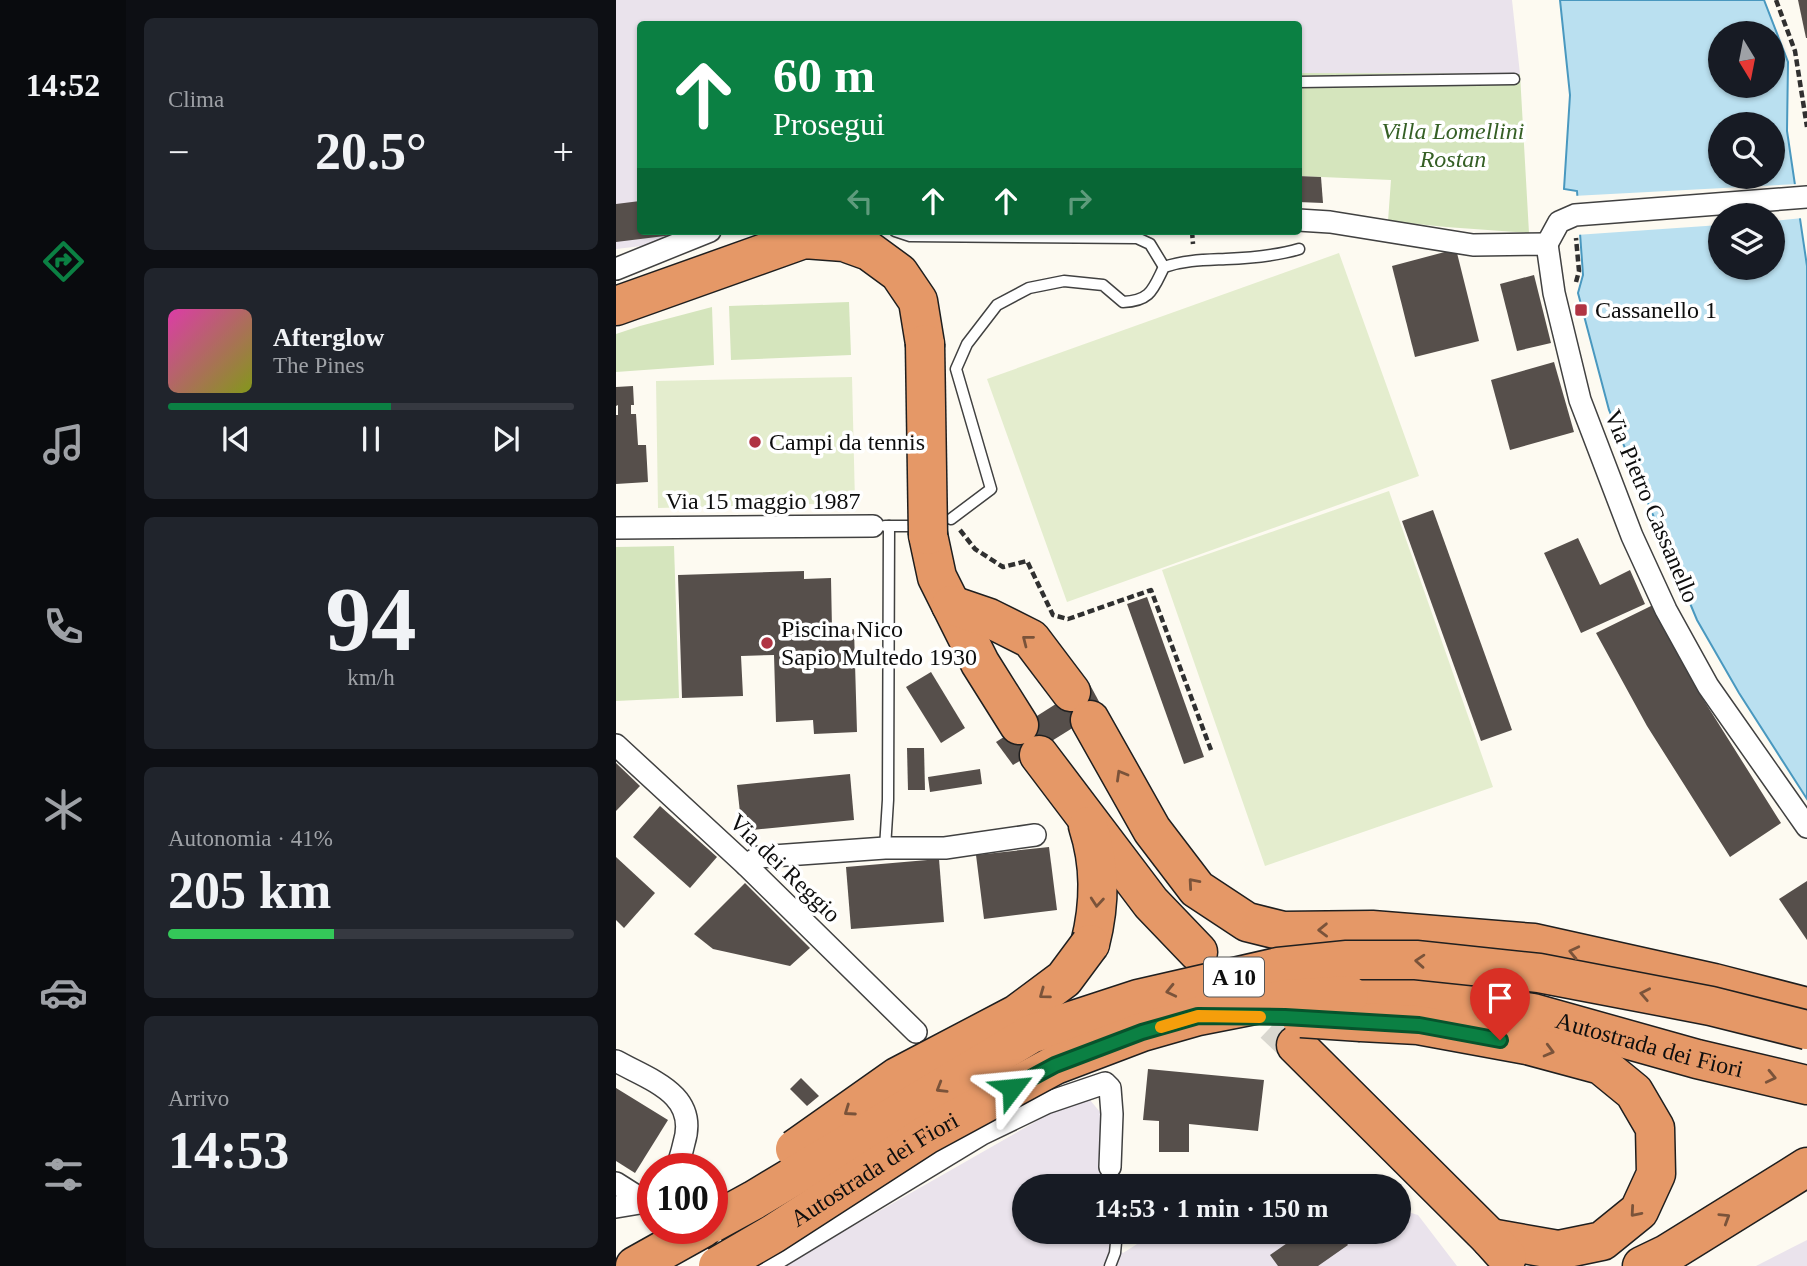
<!DOCTYPE html>
<html lang="it">
<meta charset="utf-8">
<style>
body{margin:0;font-family:Georgia,serif;background:#20242c;color:#f1f3f6;height:100vh;display:flex;flex-direction:column;font-size:26px;white-space:nowrap}
*{box-sizing:border-box;margin:0}
p{font-size:23px;color:#9ea1a6}
.icon{flex:none;width:38px;height:38px;fill:none;stroke:currentColor;stroke-width:2;stroke-linecap:round;stroke-linejoin:round}
.map{position:relative;flex:1;overflow:hidden}
.details{display:flex;flex-direction:column;gap:18px;padding:18px;background:#0d0f14;width:490px}
.details>*{flex:none}
.guide{position:absolute;left:21px;top:21px;width:665px;height:214px;border-radius:7px;box-shadow:0 2px 5px #0004;background:#0b8043;color:#fff;overflow:hidden}
.needle{width:46px;rotate:170deg}
.fabs{position:absolute;left:1092px;top:21px;display:grid;gap:14px}
.fabs a{display:grid;place-items:center;width:77px;height:77px;border-radius:50%;background:#171b24;box-shadow:0 2px 5px #0004;font-size:35px}
.speed{position:absolute;left:21px;top:1153px;display:flex;gap:14px;font-size:35px;font-weight:700;text-align:center}
.speed>*{display:grid;place-content:center;width:91px;height:91px;border-radius:50%;background:#171b24;box-shadow:0 2px 5px #0004;line-height:1}
.speed .limit{border:10px solid #d22;background:#fff;color:#111}
.pin{position:absolute;display:grid;place-items:center;width:60px;height:60px;color:#fff;margin:-72px -30px;border-radius:50% 50% 50% 0;rotate:-45deg;box-shadow:0 0 7px #0007}
.pin .icon{rotate:45deg}
.me{position:absolute;width:77px;margin:-38px;rotate:61deg;stroke-linejoin:round;filter:drop-shadow(0 0 5px #0008)}
.turn{display:flex;align-items:center;gap:24px;height:147px;padding:0 21px;font-size:32px}
.turn .icon{width:91px;height:91px;stroke-width:2.5}
.turn b{display:block;font-size:49px;line-height:60px}
.lanes{display:flex;align-items:center;height:66px;padding:0 21px;background:#0003;justify-content:center;gap:35px;direction:ltr}
.lanes .off{opacity:.35}
.big{font-size:52px;font-weight:700;line-height:1.1}
.details .tile{flex:1;display:flex;flex-direction:column;justify-content:center;gap:10px;min-width:0;padding:0 24px;border-radius:10px;background:#20242c}
.details .dial{align-items:center;gap:0}
.dial b{font-size:91px;line-height:1}
.song{display:flex;align-items:center;gap:21px}
.cover{width:84px;height:84px;border-radius:10px;background:linear-gradient(135deg,hsl(320 70% 55%),hsl(70 70% 35%))}
.played{height:7px;border-radius:4px;background:linear-gradient(90deg,#0b8043 55%,#363941 55%)}
.keys{display:flex;justify-content:space-around;direction:ltr}
.heat{display:flex;justify-content:space-between;align-items:center;font-size:38px;direction:ltr}
.charge{height:10px;border-radius:5px;background:linear-gradient(90deg,#34c759 41%,#363941 0)}
.trip{position:absolute;left:396px;top:1174px;width:399px;height:70px;border-radius:35px;background:#171b24;box-shadow:0 2px 5px #0004;font-weight:700;line-height:70px;text-align:center}
main{display:flex;flex:1;min-height:0}
.tab-bar{display:flex;flex-direction:column;width:126px;justify-content:space-around;align-items:center;background:#090b0e;color:#9ea1a6}
.tab-bar .icon{width:49px;height:49px}
.tab-bar .selected{color:#0b8043}
.tab-bar b{font-size:32px;color:#f1f3f6}
.map>svg:first-child{display:block}
</style>
<main>
<nav class="tab-bar">
<b>14:52</b>
<svg class="icon selected" aria-label="directions" viewBox="0 0 24 24"><path d="M12 3l9 9-9 9-9-9zM9 14v-3h6M13 9l2 2-2 2"/></svg>
<svg class="icon" aria-label="music" viewBox="0 0 24 24"><path d="M9 18V5l10-2v13"/><circle cx="6" cy="18" r="3"/><circle cx="16" cy="16" r="3"/></svg>
<svg class="icon" aria-label="phone" viewBox="0 0 24 24"><path d="M5 4h4l2 5-3 2q2 4 5 5l2-3 5 2v4C11 20 4 13 5 4z"/></svg>
<svg class="icon" aria-label="climate" viewBox="0 0 24 24"><path d="M12 3v18M4 7l16 10M4 17L20 7"/></svg>
<svg class="icon" aria-label="car" viewBox="0 0 24 24"><path d="M5 17H2v-5l4-1 3-4h7l3 4 3 1v5h-3M9 17h6M6 11h13"/><circle cx="7" cy="17" r="2"/><circle cx="17" cy="17" r="2"/></svg>
<svg class="icon" aria-label="filters" viewBox="0 0 24 24"><path d="M4 7h16M4 17h16"/><circle cx="9" cy="7" r="2"/><circle cx="15" cy="17" r="2"/></svg>
</nav>
<section class="details">
<div class="tile"><p>Clima</p>
<div class="heat"><a>−</a><b class="big">20.5°</b><a>+</a></div>
</div>
<div class="tile">
<div class="song"><i class="cover"></i><div><b>Afterglow</b><p>The Pines</p></div></div>
<div class="played"></div>
<div class="keys"><svg class="icon" aria-label="previous" viewBox="0 0 24 24"><path d="M18 5L8 12l10 7zM5 5v14"/></svg><svg class="icon" aria-label="pause" viewBox="0 0 24 24"><path d="M8 5v14M16 5v14"/></svg><svg class="icon" aria-label="next" viewBox="0 0 24 24"><path d="M6 5l10 7-10 7zM19 5v14"/></svg></div>
</div>
<div class="tile dial"><b>94</b><p>km/h</p></div>
<div class="tile"><p>Autonomia · 41%</p><b class="big">205 km</b><div class="charge"></div></div>
<div class="tile"><p>Arrivo</p><b class="big">14:53</b></div>
</section>
<div class="map">
<svg width="1191" height="1266" viewBox="0 0 1191 1266">
<rect width="100%" height="100%" fill="#fdfaf1"/>
<g fill="#eae3ec">
<path d="M0,0h896l8,74 -221,-1 -1,-49h-658v207h56l-29,12 -51,6z"/>
<path d="M474,1100l15,18 -5,68h-76v46h73l26,21 33,-21h242v-23l20,6 39,51h-674l287,-164z"/>
<path d="M1191,1240v26h-51z"/>
</g>
<g fill="#d5e5bd">
<path d="M683,73l221,1 9,159 -83,-6 -58,-6 3,-41 -92,-4z"/>
<path d="M233,302l2,53 -120,5 -2,-54z"/>
<path d="M96,307l2,58 -98,7v-38l24,-8z"/>
<path d="M58,546l5,152 -63,3v-154z"/>
</g>
<g fill="#e4edce">
<path d="M723,253l80,223 -352,126 -80,-223z"/>
<path d="M236,377l3,126 -197,5 -2,-127z"/>
<path d="M773,491l104,296 -228,79 -103,-296z"/>
</g>
<path fill="#bae0f0" stroke="#4998bf" stroke-width="2" fill-rule="evenodd" d="M944,0h204l24,62 -1,69 20,135v533l-68,-106 -42,-73 -88,-210 -31,-117 5,-18 -6,-84 -13,-2 6,-94zM1104,33h53v53h-53zM1104,124h53v53h-53zM1104,215h53v53h-53z"/>
<path fill="#fdfaf1" d="M1182,184l5,34 -30,3v-6h-53v10l-144,10 -3,-39z"/>
<g fill="#564f4b">
<path d="M1182,0h9v38h-1z"/>
<path d="M682,176l23,1 2,26 -25,-1z"/>
<path d="M24,201v30h48l1,2 -73,9v-38z"/>
<path d="M840,249l23,92 -64,16 -23,-91z"/>
<path d="M918,275l17,68 -34,8 -17,-67z"/>
<path d="M938,362l20,70 -64,18 -19,-70z"/>
<path d="M17,386l1,19h-3v9h5l2,31h8l2,37 -32,2v-69h2v-10l-2,1v-19z"/>
<path d="M817,510l79,220 -31,11 -79,-220z"/>
<path d="M962,538l22,47 30,-15 15,34 -64,29 -37,-80z"/>
<path d="M188,571v8l27,-1 1,52 22,-1 3,103 -43,2 -1,-14 -37,2 -2,-67 -33,1 2,40 -61,2 -4,-123z"/>
<path d="M531,597l57,160 -20,7 -57,-160z"/>
<path d="M1037,605l50,94 78,124 -51,34 -83,-131 -51,-93z"/>
<path d="M315,672l34,56 -24,15 -35,-56z"/>
<path d="M473,683l14,26 -90,56 -17,-23z"/>
<path d="M291,748h17l1,42h-17z"/>
<path d="M0,763l24,23 -24,25z"/>
<path d="M364,769l2,15 -52,8 -2,-15z"/>
<path d="M234,774l4,46 -112,11 -5,-46z"/>
<path d="M44,806l57,51 -27,31 -57,-51z"/>
<path d="M433,847l8,63 -73,9 -8,-64z"/>
<path d="M0,857l39,36 -31,35 -8,-8z"/>
<path d="M323,859l5,63 -93,7 -5,-62z"/>
<path d="M1191,881v59l-28,-41z"/>
<path d="M129,883l65,65 -20,18 -77,-17 -19,-15z"/>
<path d="M532,1069l116,11 -6,51 -69,-7v28h-30v-31l-16,-1z"/>
<path d="M185,1078l18,18 -12,10 -17,-17z"/>
<path d="M0,1088l52,32 -33,53 -19,-12z"/>
<path d="M687,1232h22l1,2 3,-2h9l10,13 -30,21h-40l-8,-11z"/>
</g>
<g fill="none" stroke-linecap="round" stroke-linejoin="round">
<path stroke="#d9d7cf" stroke-width="38" stroke-dasharray="38 19" stroke-linecap="butt" d="M616,985l64,60"/>
<g stroke="#414141" stroke-width="13">
<g id="lane">
<path d="M682,82l216,-3"/>
<path d="M279,231l15,5 227,2 13,6 14,23"/>
<path d="M335,519l40,-30 -35,-120 11,-25 30,-39 32,-17 35,-7 39,4 20,17c28,-1 30,-13 41,-35 21,-7 41,-7 62,-8 25,-1 49,-3 73,-10"/>
<path d="M269,526h25"/>
<path d="M269,848l3,-48 1,-274"/>
<path d="M494,1186v-19"/>
<path d="M494,1266l5,-13 2,-21"/>
</g>
</g>
<g stroke="#414141" stroke-width="24">
<g id="street">
<path d="M682,220l32,2 143,23 74,-1 7,49 26,107 52,136 34,74 42,76 99,141"/>
<path d="M931,244l12,-22 16,-7 232,-18"/>
<path d="M0,269l94,-38"/>
<path d="M0,528l257,-2"/>
<path d="M0,745l130,120 170,167"/>
<path d="M130,865l13,-8 126,-9h60l90,-13"/>
<path d="M0,1061c34,19 83,33 68,82 -2,9 -4,18 -9,26"/>
<path d="M0,1183l30,19"/>
<path d="M0,1207l30,-5"/>
<path d="M148,1266l218,-132 64,-31 59,-20 5,5 2,26 -2,53"/>
</g>
</g>
<g stroke="#1f1f1f" stroke-width="41">
<g id="highway">
<path d="M0,306l188,-67 40,3 25,9 30,22 19,28 7,43"/>
<path d="M312,535l9,42 43,86 39,62"/>
<path d="M335,605l38,13 42,21 40,53"/>
<path d="M474,720l62,110 45,59 50,33 36,9 89,-1 162,13 180,40 93,24"/>
<path d="M423,755l112,148 47,49"/>
<path d="M472,826c13,40 12,79 2,118"/>
<path id="s1" d="M733,995l65,1 119,17 164,46 110,26"/>
<path d="M745,1022l57,3 109,20 74,20 33,27 21,36 1,46 -17,37 -37,30 -44,9 -68,-12"/>
<path d="M680,1045l194,193 17,19"/>
<path d="M19,1266l68,-38"/>
<path d="M1026,1266l25,-12 140,-87"/>
</g>
</g>
<g stroke="#303030" stroke-width="4.5" stroke-dasharray="7 3.5" stroke-linecap="butt">
<path d="M1160,0l19,51 12,76"/>
<path d="M576,231l1,13"/>
<path d="M960,282l3,-11 -3,-33"/>
<path d="M344,530l15,19 28,18 24,-6 26,54 15,4 83,-29 60,160"/>
</g>
<use href="#lane" stroke="#fff" stroke-width="10"/>
<use href="#street" stroke="#fff" stroke-width="21"/>
<use href="#highway" stroke="#e59867" stroke-width="38"/>
<g stroke="#1f1f1f" stroke-width="41" stroke-linecap="butt">
<g id="highway-bridge">
<path d="M309,344l3,191"/>
<path d="M685,1018l60,4"/>
<path d="M179,1149l102,-72 120,-63 47,-35 26,-35"/>
<path d="M96,1223l42,-23 277,-166 107,-35 140,-32 69,-7h69l123,13 172,33 96,24"/>
<path id="s2" d="M102,1266l55,-32 153,-99 129,-70 87,-33 56,-16 88,-17 63,-4"/>
</g>
</g>
<use href="#highway-bridge" stroke="#e59867" stroke-width="38"/>
</g>
<defs><path id="oneway-chevron" d="M-2-3.5L2.5 0L-2 3.5" fill="none" stroke-width="1.6" stroke-linecap="round" stroke-linejoin="round" transform="scale(1.75)"/></defs>
<g stroke="#7a533a">
<use href="#oneway-chevron" transform="translate(411 640) rotate(-142)"/>
<use href="#oneway-chevron" transform="translate(505 775) rotate(-120)"/>
<use href="#oneway-chevron" transform="translate(577 883) rotate(-131)"/>
<use href="#oneway-chevron" transform="translate(481 902) rotate(95)"/>
<use href="#oneway-chevron" transform="translate(707 930) rotate(179)"/>
<use href="#oneway-chevron" transform="translate(958 952) rotate(-167)"/>
<use href="#oneway-chevron" transform="translate(804 961) rotate(-176)"/>
<use href="#oneway-chevron" transform="translate(555 991) rotate(167)"/>
<use href="#oneway-chevron" transform="translate(428 994) rotate(144)"/>
<use href="#oneway-chevron" transform="translate(1029 994) rotate(-169)"/>
<use href="#oneway-chevron" transform="translate(933 1051) rotate(15)"/>
<use href="#oneway-chevron" transform="translate(1155 1077) rotate(13)"/>
<use href="#oneway-chevron" transform="translate(325 1088) rotate(149)"/>
<use href="#oneway-chevron" transform="translate(233 1111) rotate(145)"/>
<use href="#oneway-chevron" transform="translate(1019 1212) rotate(131)"/>
<use href="#oneway-chevron" transform="translate(1109 1218) rotate(-32)"/>
</g>
<g fill="none" stroke-linecap="round" stroke-linejoin="round">
<g stroke="#07532c" stroke-width="18">
<path id="route" d="M396,1088l43,-23 87,-33 56,-16 87,1 134,8 81,15"/>
</g>
<use href="#route" stroke="#0b8043" stroke-width="12"/>
<path stroke="#f59e0b" stroke-width="12" d="M545,1027l37,-11 62,1"/>
</g>
<g fill="#b03443" stroke="#fff" stroke-width="2.5">
<rect x="958" y="303" width="14" height="14" rx="3.5"/>
<circle cx="139" cy="442" r="7"/>
<circle cx="151" cy="643" r="7"/>
</g>
<g text-anchor="middle" dominant-baseline="central" stroke-width="7" stroke-linejoin="round" paint-order="stroke">
<rect fill="#fff" stroke="#565656" stroke-width="2" x="588" y="957.5" width="60" height="39" rx="5"/>
<g font-size="23" font-weight="bold" fill="#0e0e0e">
<text x="618" y="977">A 10</text>
</g>
<g font-size="24" font-style="italic" fill="#355f25" stroke="#fff">
<text x="837" y="131">Villa Lomellini<tspan x="837" dy="28">Rostan</tspan></text>
</g>
<g font-size="24" fill="#0e0e0e" stroke="#fff" text-anchor="start">
<text x="979" y="310">Cassanello 1</text>
<text x="153" y="442">Campi da tennis</text>
<text x="165" y="629">Piscina Nico<tspan x="165" dy="28">Sapio Multedo 1930</tspan></text>
</g>
<g font-size="24" fill="#0e0e0e" stroke="#fff">
<text x="147" y="501">Via 15 maggio 1987</text>
<text transform="translate(1036 506) rotate(67)">Via Pietro Cassanello</text>
<text transform="translate(169 868) rotate(44)">Via dei Reggio</text>
<text stroke="none"><textPath href="#s1" startOffset="306">Autostrada dei Fiori</textPath></text>
<text stroke="none"><textPath href="#s2" startOffset="184">Autostrada dei Fiori</textPath></text>
</g>
</g>
</svg>
<div class="fabs">
<a><svg class="needle" viewBox="-14 -14 28 28"><path d="M0-13l5 13h-10z" fill="#e53935"/><path d="M0 13l5-13h-10z" fill="#9ea1a6"/></svg></a>
<a><svg class="icon" aria-label="search" viewBox="0 0 24 24"><circle cx="10" cy="10" r="6"/><path d="M15 15l6 6"/></svg></a>
<a><svg class="icon" aria-label="layers" viewBox="0 0 24 24"><path d="M12 4l9 5-9 5-9-5zM3 14l9 5 9-5"/></svg></a>
</div>
<div class="speed"><div class="limit">100</div></div>
<div class="pin" style="left:884px;top:1040px;background:#d93025"><svg class="icon" aria-label="arrive" viewBox="0 0 24 24"><path d="M6 21V4h12l-3 4 3 4H6"/></svg></div>
<svg class="me" style="left:396px;top:1088px" viewBox="-20 -20 40 40"><path d="M0-17L14 15 0 8-14 15z" fill="#0b8043" stroke="#fff" stroke-width="4"/></svg>
<div class="trip">14:53 · 1 min · 150 m</div>
<div class="guide">
<div class="turn"><svg class="icon" aria-label="ahead" viewBox="0 0 24 24"><path d="M12 20V5M6 11l6-6 6 6"/></svg><div><b>60 m</b>Prosegui</div></div>
<div class="lanes"><svg class="icon off" aria-label="left" viewBox="0 0 24 24"><path d="M17 20v-9H6M10 6l-5 5 5 5"/></svg><svg class="icon" aria-label="ahead" viewBox="0 0 24 24"><path d="M12 20V5M6 11l6-6 6 6"/></svg><svg class="icon" aria-label="ahead" viewBox="0 0 24 24"><path d="M12 20V5M6 11l6-6 6 6"/></svg><svg class="icon off" aria-label="right" viewBox="0 0 24 24"><path d="M7 20v-9h11M14 6l5 5-5 5"/></svg></div>
</div>
</div>
</main>
